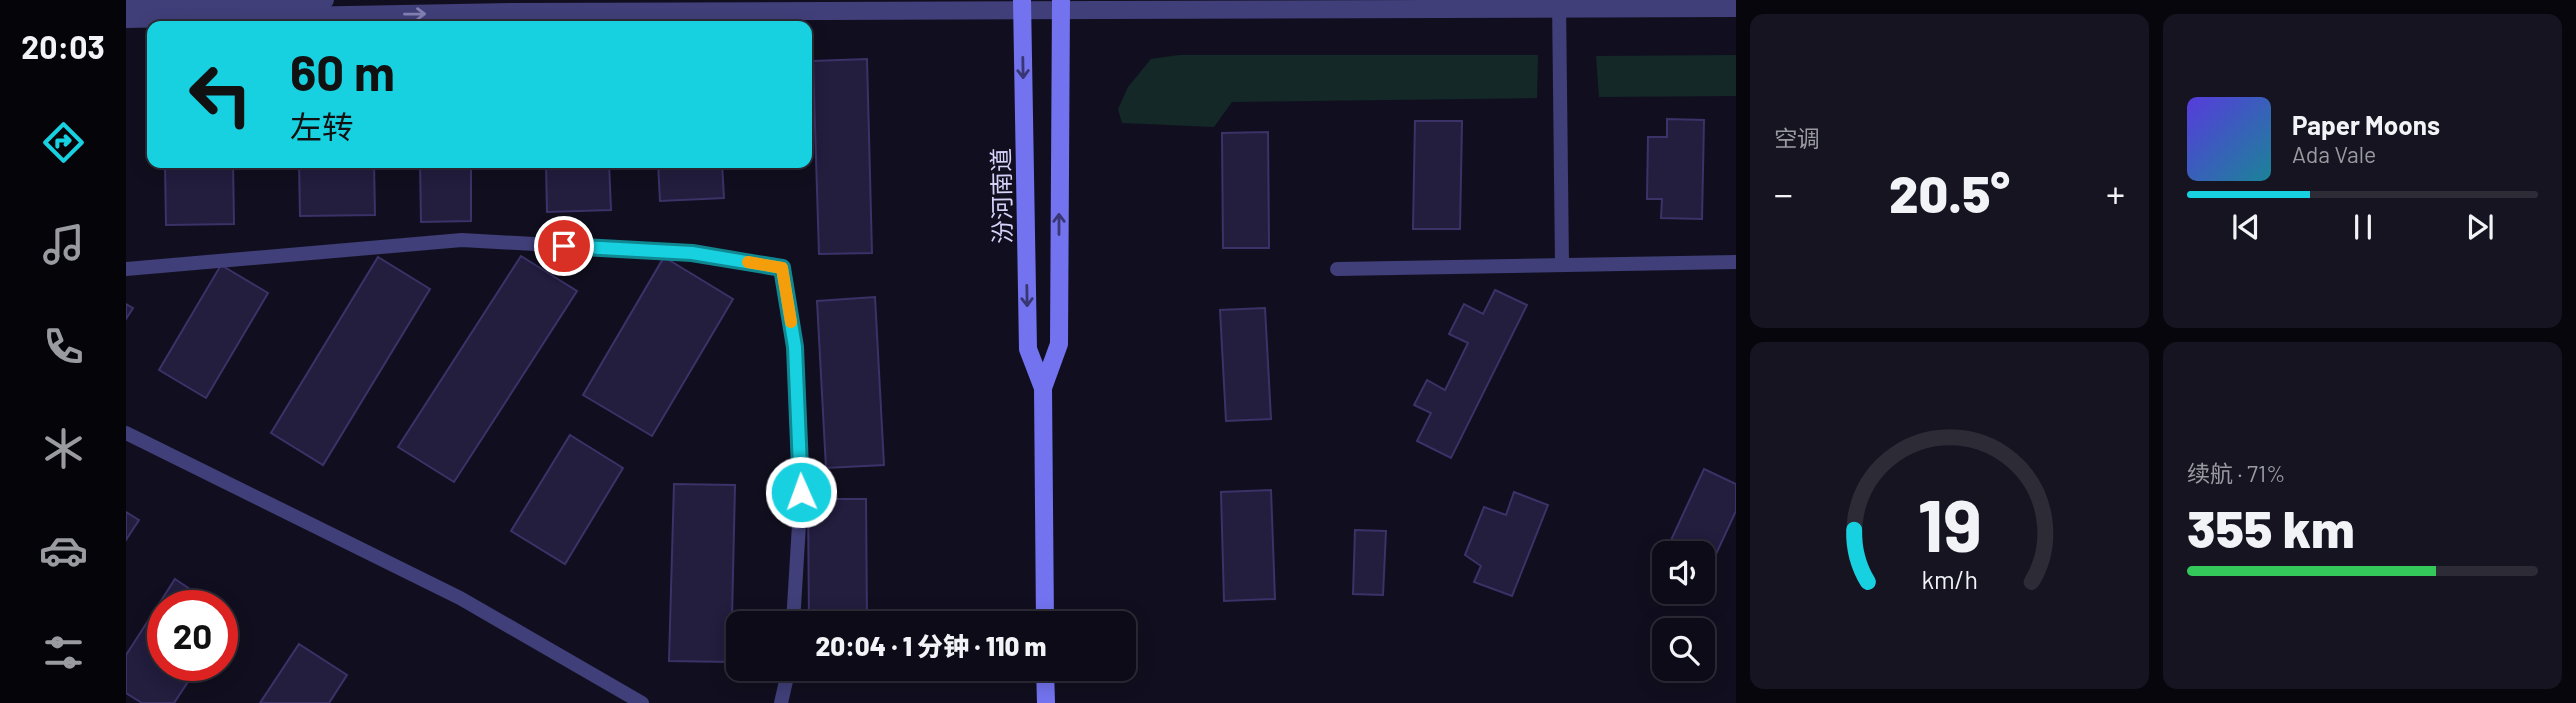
<!DOCTYPE html>
<html lang="zh">
<meta charset="utf-8">
<style>
body{margin:0;font-family:Barlow,"Noto Sans SC",sans-serif;background:#161420;color:#f1f3f6;height:100vh;display:flex;flex-direction:column;font-size:26px;white-space:nowrap}
*{box-sizing:border-box;margin:0}
p{font-size:23px;color:#9a9ba1}
.icon{flex:none;width:38px;height:38px;fill:none;stroke:currentColor;stroke-width:2;stroke-linecap:round;stroke-linejoin:round}
.map{position:relative;flex:1;overflow:hidden}
.side{display:flex;flex-direction:column;gap:14px;padding:14px;background:#07060d;width:840px}
.side>*{flex:none}
.banner{position:absolute;left:21px;top:21px;width:665px;height:147px;border-radius:14px;box-shadow:0 4px 18px #0003,0 0 0 2px #2d2b36;background:#18d1e0;color:#111;overflow:hidden}
.buttons{position:absolute;left:1526px;top:541px;display:grid;gap:14px}
.buttons a{display:grid;place-items:center;width:63px;height:63px;border-radius:14px;background:#0d0b17;box-shadow:0 4px 18px #0003,0 0 0 2px #2d2b36;font-size:35px}
.speed{position:absolute;left:21px;top:590px;display:flex;gap:14px;font-size:35px;font-weight:700;text-align:center}
.speed>*{display:grid;place-content:center;width:91px;height:91px;border-radius:50%;background:#0d0b17;box-shadow:0 4px 18px #0003,0 0 0 2px #2d2b36;line-height:1}
.speed .limit{border:10px solid #d22;background:#fff;color:#111}
.pin{position:absolute;display:grid;place-items:center;width:60px;height:60px;color:#fff;margin:-30px;border:4px solid #fff;border-radius:50%;box-shadow:0 2px 7px #0007}
.me{position:absolute;width:77px;margin:-38px;rotate:358deg;stroke-linejoin:round;filter:drop-shadow(0 0 5px #0008)}
.turn{display:flex;align-items:center;gap:24px;height:147px;padding:0 28px;font-size:32px}
.turn .icon{width:91px;height:91px;stroke-width:2.5}
.turn b{display:block;font-size:49px;line-height:60px}
.big{font-size:52px;font-weight:800;line-height:1.1}
.side .widget{flex:1;display:flex;flex-direction:column;justify-content:center;gap:10px;min-width:0;padding:0 24px;border-radius:14px;background:#161420}
.side .dial{align-items:center;gap:0}
.dial svg{height:182px;overflow:visible;fill:none;stroke:#2d2b36;stroke-width:7;stroke-linecap:round;text-anchor:middle}
.dial text{fill:#f1f3f6;stroke:none}
.song{display:flex;align-items:center;gap:21px}
.cover{width:84px;height:84px;border-radius:10px;background:linear-gradient(135deg,hsl(250 70% 55%),hsl(190 70% 35%))}
.played{height:7px;border-radius:4px;background:linear-gradient(90deg,#18d1e0 35%,#2d2b36 35%)}
.keys{display:flex;justify-content:space-around;direction:ltr}
.heat{display:flex;justify-content:space-between;align-items:center;font-size:38px;direction:ltr}
.charge{height:10px;border-radius:5px;background:linear-gradient(90deg,#34c759 71%,#2d2b36 0)}
.side .tiles{flex:1;display:grid;gap:14px;grid-template-columns:repeat(2,1fr)}
.trip{position:absolute;left:600px;top:611px;width:410px;height:70px;border-radius:14px;background:#0d0b17;box-shadow:0 4px 18px #0003,0 0 0 2px #2d2b36;font-weight:800;line-height:70px;text-align:center}
main{display:flex;flex:1;min-height:0}
.dock{display:flex;flex-direction:column;width:126px;justify-content:space-around;align-items:center;background:#050409;color:#9a9ba1}
.dock .icon{width:49px;height:49px}
.dock .current{color:#18d1e0}
.dock b{font-size:32px;color:#f1f3f6}
.map>svg:first-child{display:block}
</style>
<main>
<nav class="dock">
<b>20:03</b>
<svg class="icon current" aria-label="directions" viewBox="0 0 24 24"><path d="M12 3l9 9-9 9-9-9zM9 14v-3h6M13 9l2 2-2 2"/></svg>
<svg class="icon" aria-label="music" viewBox="0 0 24 24"><path d="M9 18V5l10-2v13"/><circle cx="6" cy="18" r="3"/><circle cx="16" cy="16" r="3"/></svg>
<svg class="icon" aria-label="phone" viewBox="0 0 24 24"><path d="M5 4h4l2 5-3 2q2 4 5 5l2-3 5 2v4C11 20 4 13 5 4z"/></svg>
<svg class="icon" aria-label="climate" viewBox="0 0 24 24"><path d="M12 3v18M4 7l16 10M4 17L20 7"/></svg>
<svg class="icon" aria-label="car" viewBox="0 0 24 24"><path d="M5 17H2v-5l4-1 3-4h7l3 4 3 1v5h-3M9 17h6M6 11h13"/><circle cx="7" cy="17" r="2"/><circle cx="17" cy="17" r="2"/></svg>
<svg class="icon" aria-label="filters" viewBox="0 0 24 24"><path d="M4 7h16M4 17h16"/><circle cx="9" cy="7" r="2"/><circle cx="15" cy="17" r="2"/></svg>
</nav>
<div class="map">
<svg width="1610" height="703" viewBox="0 0 1610 703">
<rect width="100%" height="100%" fill="#110f1f"/>
<g fill="#132827">
<path d="M1053,55h359l-1,43 -305,4 -18,25 -92,-4 -4,-14 10,-22 23,-28z"/>
<path d="M1610,55v41l-137,1 -3,-41z"/>
</g>
<g fill="#231d3e" stroke="#3b3268" stroke-width="2">
<path d="M741,59l5,194 -53,1 -6,-193z"/>
<path d="M1541,119l37,1 -2,99 -41,-1 1,-19h-15l1,-62h19z"/>
<path d="M1289,121h47l-2,108h-47z"/>
<path d="M1142,132l1,116h-46l-1,-115z"/>
<path d="M39,163h68l1,61 -68,1z"/>
<path d="M173,163h75l1,52 -75,1z"/>
<path d="M294,163h51v58l-50,1z"/>
<path d="M420,163h63l2,47 -64,2z"/>
<path d="M532,163h64l2,35 -64,3z"/>
<path d="M395,256l56,35 -123,191 -56,-35z"/>
<path d="M252,257l52,32 -107,176 -52,-32z"/>
<path d="M538,257l69,42 -81,137 -69,-41z"/>
<path d="M95,265l47,28 -62,105 -47,-28z"/>
<path d="M1369,290l32,15 -76,153 -34,-17 14,-28 -17,-8 13,-25 18,10 23,-47 -19,-9 15,-30 19,10z"/>
<path d="M749,297l9,168 -58,3 -9,-167z"/>
<path d="M0,304l7,4 -7,11z"/>
<path d="M1139,308l6,111 -45,2 -6,-111z"/>
<path d="M444,435l53,33 -58,96 -54,-33z"/>
<path d="M1578,469l32,15v27l-33,71v-29h-38z"/>
<path d="M548,484l61,1 -4,177 -62,-1z"/>
<path d="M1145,490l4,109 -51,2 -3,-109z"/>
<path d="M1388,492l34,13 -36,91 -38,-14 7,-16 -16,-11 19,-48 22,8z"/>
<path d="M682,499h58l1,124h-58z"/>
<path d="M0,512l13,8 -13,20z"/>
<path d="M1229,530l31,1 -3,64 -30,-1z"/>
<path d="M1538,554v25l-9,-4z"/>
<path d="M49,579l40,27h-52v59h36l-25,38h-32l-16,-10v-38z"/>
<path d="M96,610l9,6 -9,13z"/>
<path d="M173,644l48,31 -18,28h-69z"/>
<path d="M683,668h58v11l-58,1z"/>
</g>
<g fill="none" stroke-linecap="round" stroke-linejoin="round">
<g stroke="#403f79" stroke-width="14">
<path d="M1433,0l3,265"/>
<path d="M0,269l336,-29 230,13 90,15 13,79 6,145 -8,131"/>
<path d="M1211,269l399,-7"/>
<path d="M0,433l334,165 182,105"/>
<path d="M655,703l8,-35"/>
</g>
<g stroke="#403f79" stroke-width="18">
<path d="M0,5l199,-5"/>
<path d="M0,19l386,-7 1224,-4"/>
</g>
<g stroke="#7373f0" stroke-width="18">
<path d="M896,0l6,349 15,39"/>
<path d="M919,623l-2,-235 16,-44 2,-344"/>
<path d="M919,668l1,35"/>
</g>
</g>
<defs><path id="oneway-shaft" d="M-6 0H5M1.5-3L5.5 0L1.5 3" fill="none" stroke-width="1.6" stroke-linecap="round" stroke-linejoin="round" transform="scale(1.75)"/></defs>
<use stroke="#8481b3" href="#oneway-shaft" transform="translate(289 14) rotate(-1)"/>
<g stroke="#383773">
<use href="#oneway-shaft" transform="translate(897 68) rotate(89)"/>
<use href="#oneway-shaft" transform="translate(933 224) rotate(-90)"/>
<use href="#oneway-shaft" transform="translate(901 296) rotate(89)"/>
</g>
<g fill="none" stroke-linecap="round" stroke-linejoin="round">
<g stroke="#108892" stroke-width="18">
<path id="route" d="M438,246l128,7 90,15 13,79 6,145"/>
</g>
<use href="#route" stroke="#18d1e0" stroke-width="12"/>
<path stroke="#f59e0b" stroke-width="12" d="M622,262l34,6 9,54"/>
</g>
<g text-anchor="middle" dominant-baseline="central" stroke-width="7" stroke-linejoin="round" paint-order="stroke">
<g font-size="24" fill="#d6d2fa" stroke="#110f1f">
<text transform="translate(875 196) rotate(-91)">汾河南道</text>
</g>
</g>
</svg>
<div class="buttons">
<a><svg class="icon" aria-label="sound" viewBox="0 0 24 24"><path d="M4 9h4l5-4v14l-5-4H4zM17 9q2 3 0 6"/></svg></a>
<a><svg class="icon" aria-label="search" viewBox="0 0 24 24"><circle cx="10" cy="10" r="6"/><path d="M15 15l6 6"/></svg></a>
</div>
<div class="speed"><div class="limit">20</div></div>
<div class="pin" style="left:438px;top:246px;background:#d93025"><svg class="icon" aria-label="arrive" viewBox="0 0 24 24"><path d="M6 21V4h12l-3 4 3 4H6"/></svg></div>
<svg class="me" style="left:675px;top:492px" viewBox="-20 -20 40 40"><circle r="17" fill="#18d1e0" stroke="#fff" stroke-width="3"/><path d="M0-11L8 9 0 5-8 9z" fill="#fff"/></svg>
<div class="trip">20:04 · 1 分钟 · 110 m</div>
<div class="banner">
<div class="turn"><svg class="icon" aria-label="left" viewBox="0 0 24 24"><path d="M17 20v-9H6M10 6l-5 5 5 5"/></svg><div><b>60 m</b>左转</div></div>
</div>
</div>
<section class="side">
<div class="tiles">
<div class="widget"><p>空调</p>
<div class="heat"><a>−</a><b class="big">20.5°</b><a>+</a></div>
</div>
<div class="widget">
<div class="song"><i class="cover"></i><div><b>Paper Moons</b><p>Ada Vale</p></div></div>
<div class="played"></div>
<div class="keys"><svg class="icon" aria-label="previous" viewBox="0 0 24 24"><path d="M18 5L8 12l10 7zM5 5v14"/></svg><svg class="icon" aria-label="pause" viewBox="0 0 24 24"><path d="M8 5v14M16 5v14"/></svg><svg class="icon" aria-label="next" viewBox="0 0 24 24"><path d="M6 5l10 7-10 7zM19 5v14"/></svg></div>
</div>
<div class="widget dial"><svg viewBox="0 0 100 80">
<path d="M14 69A42 42 0 1 1 86 69"/>
<path d="M14 69A42 42 0 0 1 8 46" stroke="#18d1e0"/>
<text x="50" y="56" font-size="32" font-weight="700">19</text>
<text x="50" y="72" font-size="11">km/h</text>
</svg></div>
<div class="widget"><p>续航 · 71%</p><b class="big">355 km</b><div class="charge"></div></div>
</div>
</section>
</main>
